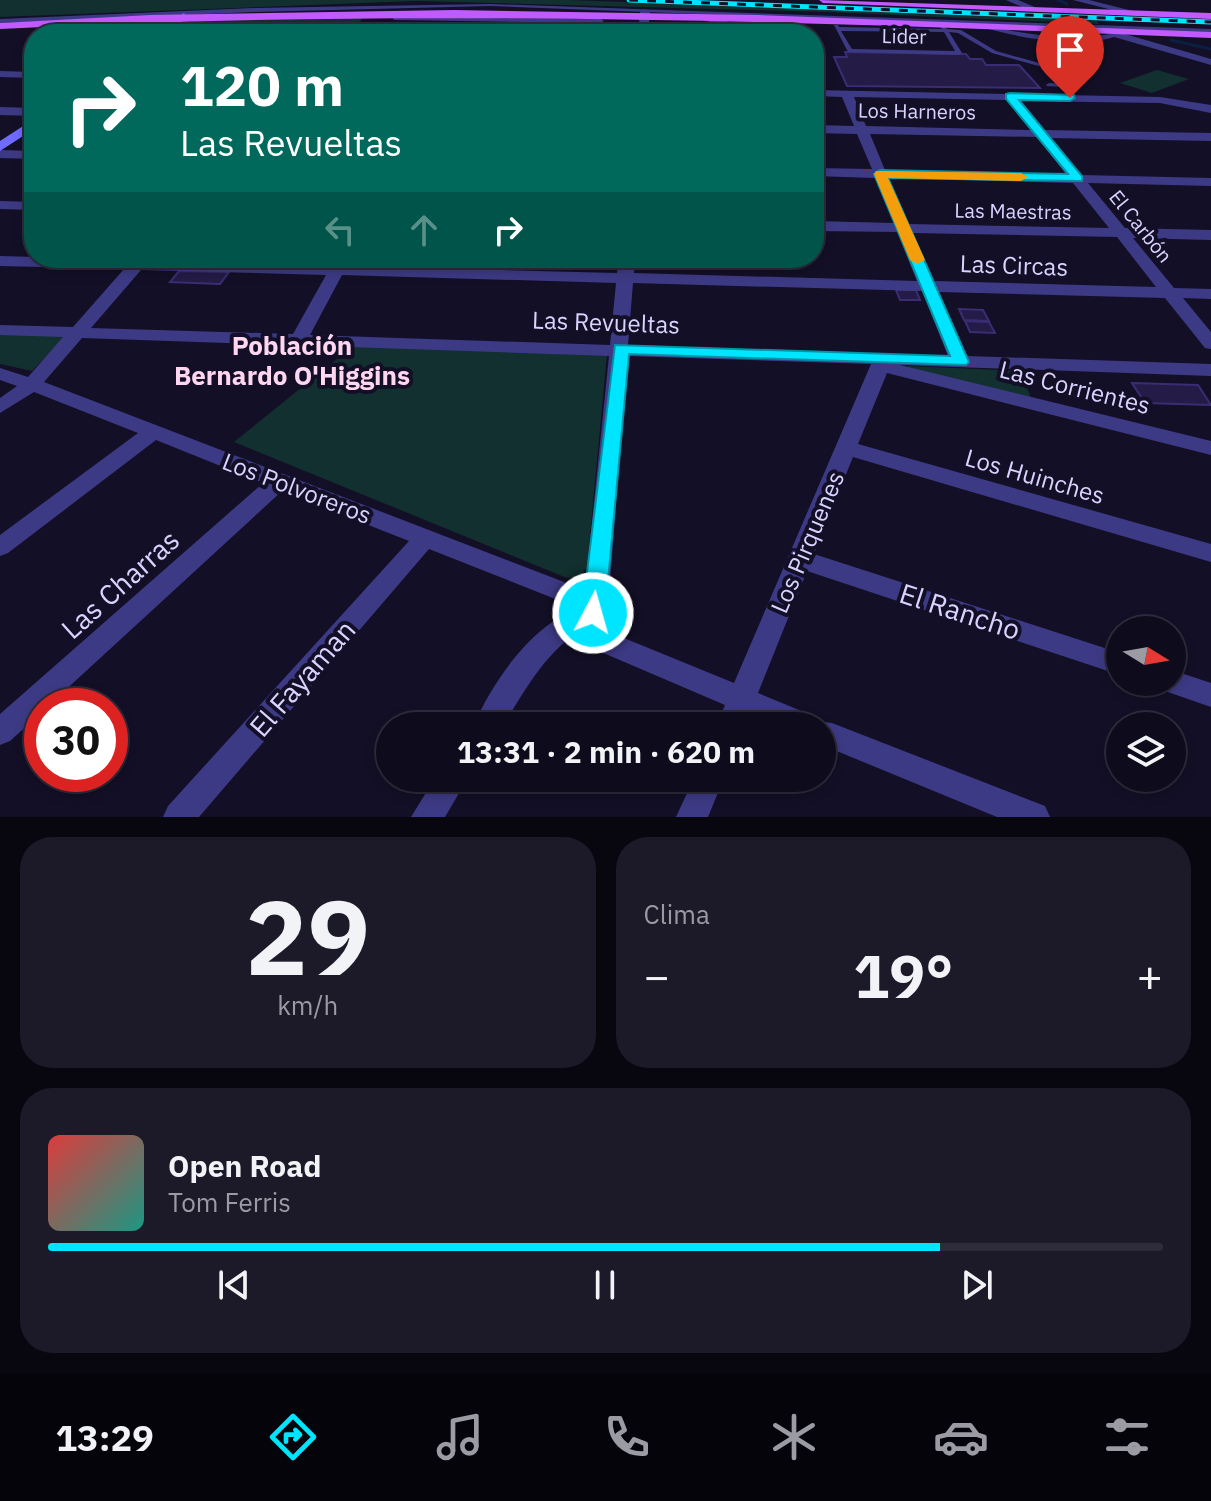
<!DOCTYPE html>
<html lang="es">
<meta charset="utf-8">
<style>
body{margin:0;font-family:"IBM Plex Sans",sans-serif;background:#1c1929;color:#f1f3f6;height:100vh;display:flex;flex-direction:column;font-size:30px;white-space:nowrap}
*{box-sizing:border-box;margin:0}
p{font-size:26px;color:#9b9ba3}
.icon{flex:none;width:44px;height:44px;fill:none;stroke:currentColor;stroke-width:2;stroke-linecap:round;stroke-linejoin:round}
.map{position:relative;height:817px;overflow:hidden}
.sheet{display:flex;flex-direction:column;gap:20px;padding:20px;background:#08060f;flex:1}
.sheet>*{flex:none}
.hud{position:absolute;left:24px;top:24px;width:800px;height:244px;border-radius:32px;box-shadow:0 4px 12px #0003,0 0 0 2px #2e2b3b;background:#00695c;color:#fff;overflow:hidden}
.needle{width:52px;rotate:101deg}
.controls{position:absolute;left:1106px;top:616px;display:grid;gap:16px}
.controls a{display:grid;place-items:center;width:80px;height:80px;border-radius:50%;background:#0e0b1c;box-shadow:0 4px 12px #0003,0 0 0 2px #2e2b3b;font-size:40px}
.speed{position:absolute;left:24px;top:688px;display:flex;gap:16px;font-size:40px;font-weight:700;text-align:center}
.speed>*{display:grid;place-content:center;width:104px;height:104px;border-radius:50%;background:#0e0b1c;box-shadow:0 4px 12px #0003,0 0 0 2px #2e2b3b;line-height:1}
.speed .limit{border:12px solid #d22;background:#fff;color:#111}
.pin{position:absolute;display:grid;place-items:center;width:68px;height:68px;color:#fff;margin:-82px -34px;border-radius:50% 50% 50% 0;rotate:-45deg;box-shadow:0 0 8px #0007}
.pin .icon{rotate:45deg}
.me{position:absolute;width:88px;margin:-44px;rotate:6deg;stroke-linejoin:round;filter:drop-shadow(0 0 6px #0008)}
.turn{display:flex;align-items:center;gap:28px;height:168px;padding:0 24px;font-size:36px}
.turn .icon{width:104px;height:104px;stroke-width:2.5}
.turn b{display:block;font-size:56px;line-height:68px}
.lanes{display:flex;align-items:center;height:76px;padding:0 24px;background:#0003;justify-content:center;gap:40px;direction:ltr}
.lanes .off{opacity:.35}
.big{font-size:60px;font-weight:700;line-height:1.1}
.sheet .widget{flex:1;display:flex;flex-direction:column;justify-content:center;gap:12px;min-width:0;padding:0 28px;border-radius:32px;background:#1c1929}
.sheet .dial{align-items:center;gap:0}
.dial b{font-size:104px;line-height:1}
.song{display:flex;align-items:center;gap:24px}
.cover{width:96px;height:96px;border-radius:12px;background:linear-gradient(135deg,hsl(0 70% 55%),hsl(170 70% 35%))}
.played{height:8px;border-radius:4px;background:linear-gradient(90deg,#00e5ff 80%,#2e2b3b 80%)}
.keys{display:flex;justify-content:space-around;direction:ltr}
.heat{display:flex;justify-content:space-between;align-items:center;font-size:44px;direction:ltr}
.sheet .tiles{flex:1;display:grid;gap:20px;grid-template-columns:1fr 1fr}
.widget:last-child{grid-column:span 2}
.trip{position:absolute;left:376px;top:712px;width:460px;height:80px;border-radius:40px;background:#0e0b1c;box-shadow:0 4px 12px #0003,0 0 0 2px #2e2b3b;font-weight:700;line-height:80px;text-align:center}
.menu{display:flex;height:128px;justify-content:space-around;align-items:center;background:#06040b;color:#9b9ba3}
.menu .icon{width:56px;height:56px}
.menu .active{color:#00e5ff}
.menu b{font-size:36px;color:#f1f3f6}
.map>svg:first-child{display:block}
</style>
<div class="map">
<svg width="1211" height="817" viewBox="0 0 1211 817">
<rect width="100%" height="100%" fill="#130f26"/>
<g fill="#12302f">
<path d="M0,0h570l525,18 4,6 -273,-12 -411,-11 -415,16z"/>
<path d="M367,13l-17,21h-174l21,-15z"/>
<path d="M1157,70l32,9 -37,14 -32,-10z"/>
<path d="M0,333l66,2 -34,36 -32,-7z"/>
<path d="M353,346l254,8 -20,214 -8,8 -12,2 -333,-136z"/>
<path d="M907,366l115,5 9,28 -118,-28z"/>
</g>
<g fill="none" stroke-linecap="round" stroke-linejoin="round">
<g stroke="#0a1f44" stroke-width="3">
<path d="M1058,0l9,4"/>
<path d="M1171,40l40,9"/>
</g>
</g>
<g fill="#241b47" stroke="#3b2d73" stroke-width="2">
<path d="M532,30l74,1v3h-75z"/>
<path d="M845,52l121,2 4,5h12l4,6h33l21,23 -193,-2 -13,-29h13z"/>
<path d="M179,271l50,1 -9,12 -50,-2z"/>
<path d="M896,290h20l4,10h-20z"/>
<path d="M959,309l24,1 6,11 -25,-1z"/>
<path d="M965,321l24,1 6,11 -25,-1z"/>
<path d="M1132,383l66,2 13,20 -66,-2z"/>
</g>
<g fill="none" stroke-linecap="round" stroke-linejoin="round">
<g fill="#3d3a85" fill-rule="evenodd">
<path d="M490,4l721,25v4l-403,-15v2c-35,10 -76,12 -110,-2l3,-2c35,9 68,12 103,2l-314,-12 -237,6 -253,11v-4l253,-11z"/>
<path d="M392,17l209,2 3,2 -3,2 -207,-3z"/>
<path d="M983,24c44,12 89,17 134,9l3,2c-39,15 -99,3 -139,-8z"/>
<path d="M834,25h4l1,2 103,2 -2,-2 3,-2 4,4 14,1 35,21 61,17 22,18 -3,2 -29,-2 -1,-1 3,-2 21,1 -17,-14 -61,-17 -34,-20 -9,-1 13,21 -3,2 -111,-3zM841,31l103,1 11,19 -103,-2z"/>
</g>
<g fill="#3d3a85" fill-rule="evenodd">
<path d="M1006,0h12l19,8 -8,2z"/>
<path d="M1073,0h16l48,12 -5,3z"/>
<path d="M645,9l5,3 -2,22h-10l2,-22z"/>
<path d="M1123,28l5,3 -3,3 86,25v6l-97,-28v-4z"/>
<path d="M0,71l34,1v6l-34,-1z"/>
<path d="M814,90l346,7 51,8v8l-51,-10 -140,-2 24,29 167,3v8l-161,-3 31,37 130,3v8l-123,-3 37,45 86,2v10l-78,-2 41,50 37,1v10l-28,-1 28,34v17l-6,-1 -40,-50 -226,-6 28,64 244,8v12l-311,-11 311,76v14l-324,-82 -29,71 353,100v18l-358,-105 -39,97 306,99v22l-313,-104 -49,122 58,24 2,4 14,2 213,83 5,11h-53l-175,-72v-19h-47l-26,-11 -5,11h-28l9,-21 -124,-53 -12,-11 -6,-13c-38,25 -57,60 -80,98h-30c21,-46 57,-99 105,-118l-149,-59 -230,268h-36l5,-11 241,-265 -127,-50 -234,215h-6v6l-32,29 -10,4v-31l263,-231 -107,-43 -148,113 -8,3v-21l138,-102 -104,-41 -34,21v-15l17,-12 -17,-6v-12l28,9 35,-40 -63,-2v-10l73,2 51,-58 -124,-3v-10l331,9 4,-6 9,-1 5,4 -2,4 270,7 2,-15h16l-1,15 283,8 -20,-49 -83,-1v-10l80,2 -19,-45 -61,-2v-8l58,1 -15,-35 -43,-1v-8l40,1 -12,-29 -28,-1zM854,97l153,3 24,30 -165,-4zM870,134l167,3 29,37 -181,-4zM889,178l184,5 36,45 -200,-4zM913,233l204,4 39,50 -222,-6zM141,270l185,5 -33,59 -202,-6zM342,275l274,8 -6,62 -300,-10zM633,283l289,8 26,65 -320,-11zM82,338l527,18 -24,234 -541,-208zM627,356l244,8 -137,319 -115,-47 -12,-13z"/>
<path d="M0,107l34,1v8l-34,-1z"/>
<path d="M0,150l34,1v8l-34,-1z"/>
<path d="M0,201l34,1v8l-34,-1z"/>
<path d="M1172,670l39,13v24l-49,-17 -4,-8h14z"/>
<path d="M435,778h33l-23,39h-34z"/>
<path d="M694,778h30l-16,39h-32z"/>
</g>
<g fill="#6f6bff" fill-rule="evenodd">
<path d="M184,13l3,5 -22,16h-11z"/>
<path d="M34,119v10l-34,22v-10z"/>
</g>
<g fill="#c25bff" fill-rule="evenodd">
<path d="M819,0l392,13v6l-388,-16z"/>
<path d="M454,10l303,5 454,17v6c-404,-17 -807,-30 -1211,-9v-6l151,-8z"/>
</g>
<g stroke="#00e5ff" stroke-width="5">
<path id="rail" d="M629,0l582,22"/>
</g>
<use href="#rail" stroke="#130f26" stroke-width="3" stroke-dasharray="9" stroke-linecap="butt"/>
</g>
<path fill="#00e5ff" stroke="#0095a6" stroke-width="2" d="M1010,93l64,2 1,3 -5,3 -51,-1 63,76v5l-194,-3 81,184 -3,3 -337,-11 -24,259 -3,6 -9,3 -8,-3 -3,-6 33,-268 335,11 -76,-182 6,-4 188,4 -62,-75v-5z"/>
<path fill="#f59e0b" d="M876,171l145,2 7,4 -7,4 -133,-3 37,82 -8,4 -7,-4 -36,-86z"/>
<g text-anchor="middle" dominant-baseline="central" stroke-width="8" stroke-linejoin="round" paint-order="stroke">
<g font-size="20" fill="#d9d4ff" stroke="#130f26">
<text transform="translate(904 36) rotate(1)">Lider</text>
<text transform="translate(917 111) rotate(1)">Los Harneros</text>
<text transform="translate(1013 211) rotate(1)">Las Maestras</text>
<text transform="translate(1141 226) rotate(51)">El Carbón</text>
</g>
<g font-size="24" fill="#d9d4ff" stroke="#130f26">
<text transform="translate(1014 265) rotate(2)">Las Circas</text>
<text transform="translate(606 322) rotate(2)">Las Revueltas</text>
<text transform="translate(1075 387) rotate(14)">Las Corrientes</text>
<text transform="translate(1035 476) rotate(16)">Los Huinches</text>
<text transform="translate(297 488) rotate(21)">Los Polvoreros</text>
<text transform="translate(807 542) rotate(-67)">Los Pirquenes</text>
</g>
<g font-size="26" font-weight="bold" fill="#ffd6f0" stroke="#130f26">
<text x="292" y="345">Población<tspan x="292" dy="30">Bernardo O'Higgins</tspan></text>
</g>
<g font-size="28" fill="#d9d4ff" stroke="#130f26">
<text transform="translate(120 584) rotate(-42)">Las Charras</text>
<text transform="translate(960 611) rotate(18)">El Rancho</text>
<text transform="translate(302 678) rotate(-49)">El Fayaman</text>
</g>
</g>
</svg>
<div class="controls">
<a><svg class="needle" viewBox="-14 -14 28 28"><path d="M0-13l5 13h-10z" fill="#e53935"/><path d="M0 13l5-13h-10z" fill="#9b9ba3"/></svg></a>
<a><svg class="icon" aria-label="layers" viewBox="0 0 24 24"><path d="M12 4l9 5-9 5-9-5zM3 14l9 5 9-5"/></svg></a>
</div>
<div class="speed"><div class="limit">30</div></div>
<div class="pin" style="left:1070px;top:98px;background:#d93025"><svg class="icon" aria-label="arrive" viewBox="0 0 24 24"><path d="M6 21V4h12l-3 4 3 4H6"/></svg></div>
<svg class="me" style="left:593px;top:613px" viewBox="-20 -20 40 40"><circle r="17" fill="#00e5ff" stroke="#fff" stroke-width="3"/><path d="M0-11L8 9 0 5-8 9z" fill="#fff"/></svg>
<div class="trip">13:31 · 2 min · 620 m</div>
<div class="hud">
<div class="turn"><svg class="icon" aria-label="right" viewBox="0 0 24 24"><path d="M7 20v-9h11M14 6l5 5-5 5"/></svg><div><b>120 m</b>Las Revueltas</div></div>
<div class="lanes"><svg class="icon off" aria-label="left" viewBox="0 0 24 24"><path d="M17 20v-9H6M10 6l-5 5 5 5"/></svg><svg class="icon off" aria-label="ahead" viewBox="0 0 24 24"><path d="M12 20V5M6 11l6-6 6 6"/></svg><svg class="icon" aria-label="right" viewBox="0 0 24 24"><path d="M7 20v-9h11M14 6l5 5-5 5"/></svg></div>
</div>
</div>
<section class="sheet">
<div class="tiles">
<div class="widget dial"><b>29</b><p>km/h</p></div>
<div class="widget"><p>Clima</p>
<div class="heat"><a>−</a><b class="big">19°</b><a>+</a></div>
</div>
<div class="widget">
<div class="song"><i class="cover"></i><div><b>Open Road</b><p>Tom Ferris</p></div></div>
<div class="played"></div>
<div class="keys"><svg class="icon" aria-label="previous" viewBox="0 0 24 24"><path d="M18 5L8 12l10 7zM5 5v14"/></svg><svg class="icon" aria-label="pause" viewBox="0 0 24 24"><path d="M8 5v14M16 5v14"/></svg><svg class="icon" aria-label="next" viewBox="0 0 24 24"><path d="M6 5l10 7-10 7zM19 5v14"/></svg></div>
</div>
</div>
</section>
<nav class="menu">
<b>13:29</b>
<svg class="icon active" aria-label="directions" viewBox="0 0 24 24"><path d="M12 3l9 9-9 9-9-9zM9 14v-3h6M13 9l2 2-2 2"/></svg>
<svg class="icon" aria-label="music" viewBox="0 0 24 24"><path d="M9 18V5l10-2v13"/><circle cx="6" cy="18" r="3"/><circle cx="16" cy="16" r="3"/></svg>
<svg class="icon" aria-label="phone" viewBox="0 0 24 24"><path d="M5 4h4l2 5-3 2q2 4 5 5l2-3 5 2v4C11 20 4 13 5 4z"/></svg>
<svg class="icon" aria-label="climate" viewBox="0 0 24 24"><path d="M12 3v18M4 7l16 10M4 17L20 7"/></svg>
<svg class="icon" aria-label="car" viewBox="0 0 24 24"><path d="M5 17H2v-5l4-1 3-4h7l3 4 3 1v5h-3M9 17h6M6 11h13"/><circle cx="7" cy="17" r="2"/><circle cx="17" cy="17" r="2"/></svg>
<svg class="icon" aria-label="filters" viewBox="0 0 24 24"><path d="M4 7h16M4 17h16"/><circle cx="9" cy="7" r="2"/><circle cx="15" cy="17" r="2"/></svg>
</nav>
